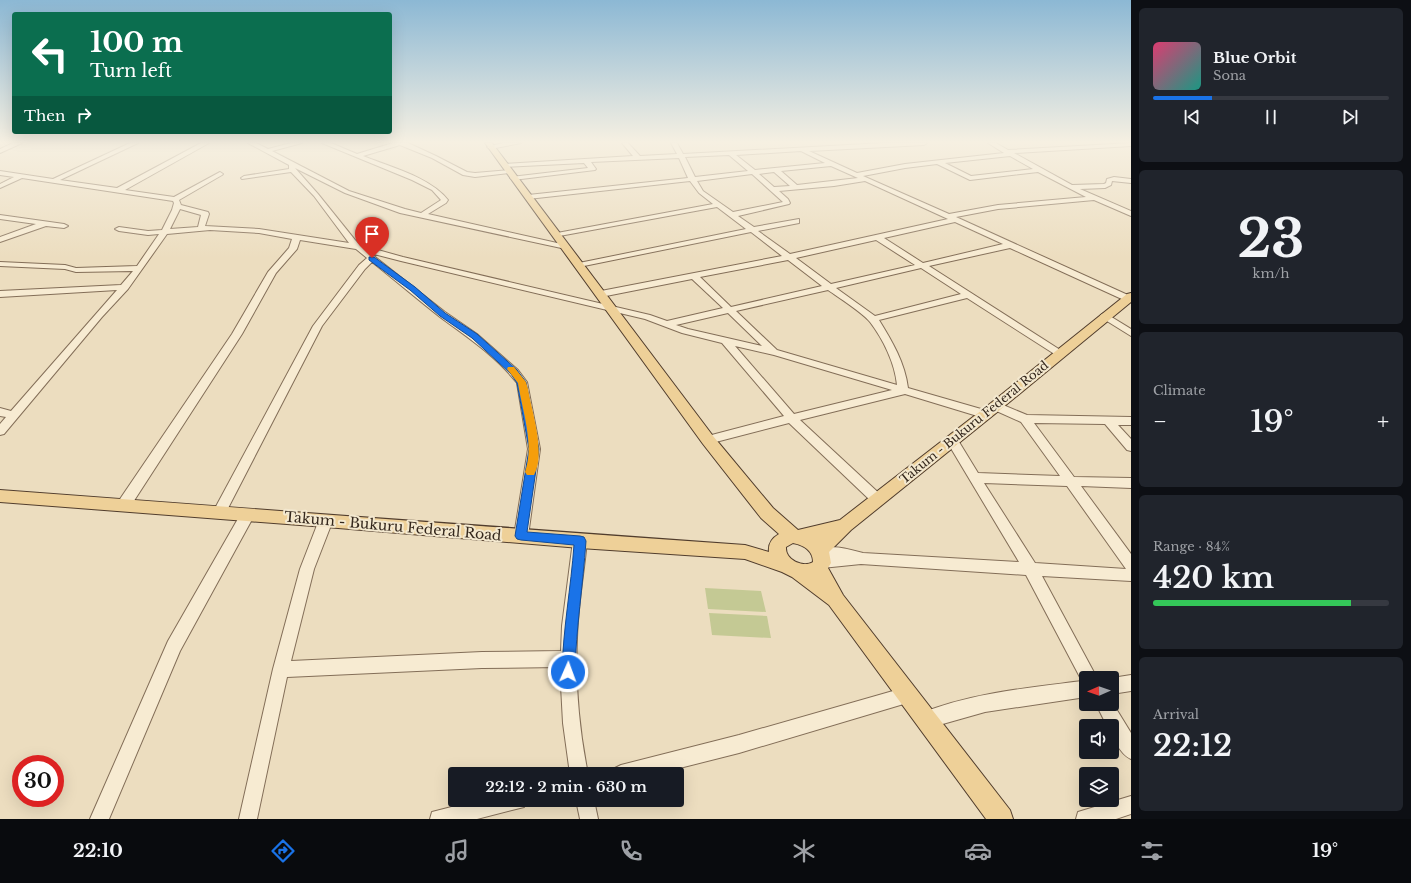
<!DOCTYPE html>
<meta charset="utf-8">
<style>
body{margin:0;font-family:"Libre Baskerville",serif;background:#20242c;color:#f1f3f6;height:100vh;display:flex;flex-direction:column;font-size:15px;white-space:nowrap}
*{box-sizing:border-box;margin:0}
p{font-size:13px;color:#9ea1a6}
.icon{flex:none;width:22px;height:22px;fill:none;stroke:currentColor;stroke-width:2;stroke-linecap:round;stroke-linejoin:round}
.map{position:relative;flex:1;overflow:hidden}
.sheet{display:flex;flex-direction:column;gap:8px;padding:8px;background:#0d0f14;width:280px}
.sheet>*{flex:none}
.banner{position:absolute;left:12px;top:12px;width:380px;height:122px;border-radius:4px;box-shadow:0 4px 16px #0002;background:#0b6e4f;color:#fff;overflow:hidden}
.needle{width:26px;rotate:268deg}
.fabs{position:absolute;left:1079px;top:671px;display:grid;gap:8px}
.fabs a{display:grid;place-items:center;width:40px;height:40px;border-radius:4px;background:#171b24;box-shadow:0 4px 16px #0002;font-size:20px}
.speed{position:absolute;left:12px;top:755px;display:flex;gap:8px;font-size:20px;font-weight:700;text-align:center}
.speed>*{display:grid;place-content:center;width:52px;height:52px;border-radius:50%;background:#171b24;box-shadow:0 4px 16px #0002;line-height:1}
.speed .limit{border:6px solid #d22;background:#fff;color:#111}
.pin{position:absolute;display:grid;place-items:center;width:34px;height:34px;color:#fff;margin:-41px -17px;border-radius:50% 50% 50% 0;rotate:-45deg;box-shadow:0 0 4px #0007}
.pin .icon{rotate:45deg}
.me{position:absolute;width:44px;margin:-22px;rotate:2deg;stroke-linejoin:round;filter:drop-shadow(0 0 3px #0008)}
.turn{display:flex;align-items:center;gap:14px;height:84px;padding:0 12px;font-size:18px}
.turn .icon{width:52px;height:52px;stroke-width:2.5}
.turn b{display:block;font-size:28px;line-height:34px}
.then{display:flex;align-items:center;height:38px;padding:0 12px;background:#0003;gap:8px;font-size:15px}
.big{font-size:30px;font-weight:600;line-height:1.1}
.sheet .card{flex:1;display:flex;flex-direction:column;justify-content:center;gap:6px;min-width:0;padding:0 14px;border-radius:6px;background:#20242c}
.sheet .dial{align-items:center;gap:0}
.dial b{font-size:52px;line-height:1}
.song{display:flex;align-items:center;gap:12px}
.cover{width:48px;height:48px;border-radius:6px;background:linear-gradient(135deg,hsl(340 70% 55%),hsl(170 70% 35%))}
.played{height:4px;border-radius:2px;background:linear-gradient(90deg,#1a73e8 25%,#363941 25%)}
.keys{display:flex;justify-content:space-around;direction:ltr}
.heat{display:flex;justify-content:space-between;align-items:center;font-size:22px;direction:ltr}
.charge{height:6px;border-radius:3px;background:linear-gradient(90deg,#34c759 84%,#363941 0)}
.trip{position:absolute;left:448px;top:767px;width:236px;height:40px;border-radius:4px;background:#171b24;box-shadow:0 4px 16px #0002;font-weight:600;line-height:40px;text-align:center}
.tabs{display:flex;height:64px;justify-content:space-around;align-items:center;background:#090b0e;color:#9ea1a6}
.tabs .icon{width:28px;height:28px}
.tabs .on{color:#1a73e8}
.tabs b{font-size:18px;color:#f1f3f6}
main{display:flex;flex:1;min-height:0}
.map>svg:first-child{display:block}
</style>
<main>
<div class="map">
<svg width="1131" height="819" viewBox="0 0 1131 819">
<rect width="100%" height="100%" fill="#ecddbf"/>
<g fill="#c4c994">
<path d="M705,588l56,3 5,21 -58,-3z"/>
<path d="M709,613l58,3 4,22 -59,-3z"/>
</g>
<g fill="none" stroke-linecap="round" stroke-linejoin="round">
<g stroke="#836e58" stroke-width="2">
<g id="minor">
<path d="M13,143h9l-22,10v-4z"/>
<path d="M130,143h8l-78,37 57,8 84,-45h8l-84,47 49,7 46,-25 3,2 -1,1 -43,25 2,5 27,7 1,2 -4,12 54,3 90,14 -35,-47 -23,-24 -49,7 -1,-1 3,-2 45,-7v-4l-41,-22h8l12,6 23,-6h11l-30,8 77,40 56,18 16,4 20,-13 -9,-10 -20,-10 -90,-37h9l26,11 36,-11h15l28,13 31,16 8,1 36,-3v2l-2,1 -34,4 -12,-2 -31,-17 -32,-13 -37,11c27,11 67,21 85,44l-2,3 -18,11 138,31 4,2 -1,2h-3l-166,-36 -55,-20 -50,-25 23,26 37,46 5,5 43,12 247,58 17,6 56,-13 -31,-29 -91,18 -4,-3 4,-3 181,-35 -31,-24 -172,35h-3l-1,-2 4,-2 167,-34 -29,-22 -163,30 -1,-2 4,-2 156,-29 -14,-11 -9,-12 -162,18 -3,-2 3,-2 160,-17 -9,-20 -88,4 5,7 -1,1 -82,10 -3,-2 1,-1 77,-9 -4,-5 -80,4 -2,-1v-2l131,-8 -11,-13h6l12,13 37,-2 -6,-11h6l6,11 201,-11h43l-3,2 -115,6 48,22 48,-9 99,-11 -16,-10h8l12,7 123,-7v3l-117,7 58,32 32,-1 2,-1 1,-4 7,-2 17,2v4l-19,-2 -1,4 -6,3 -25,1 51,22v5l-37,-16 -96,9 -42,8 174,79 1,3 -4,2 -3,-1 -114,-52 -81,18 136,87 -5,3 -4,-1 -89,-57 -88,22c13,21 26,43 29,68l80,23 2,3 -2,3 -4,1 -79,-24 -105,26 82,76 1,3 -1,3 -5,2 -5,-2 -83,-79 -81,21 -4,-1 -2,-3 2,-3 80,-21 -62,-73 -40,-10 -37,-14 -244,-58 -31,-8 75,59 32,22 41,36 9,12 13,67 -12,87 -2,4 -5,2 -5,-2 -2,-4 14,-87 -11,-66c-21,-27 -50,-46 -77,-66 -23,-18 -45,-37 -68,-55l-7,7 -43,57 -98,190 -5,1 -5,-1 -1,-4 100,-186 46,-61 8,-7 -11,-9 -56,-9 -3,9 -21,24 -34,61 -114,176 -5,1 -5,-1 -1,-4 1,-4 114,-168 36,-62 21,-24 3,-9 -33,-6 -49,-3 -43,4 -39,55 -26,28 -98,117 -4,1v-11l6,-7 -6,-1v-8l11,3 106,-121 -117,7v-6l121,-6 12,-14 -57,1 -11,-3 -65,-3v-4l65,3 11,3 61,-2 22,-32 -11,1 -29,-4 -4,-2 4,-2 29,4 14,-1 10,-20 2,-7 -1,-2 -151,-23 -22,10v-4l14,-7 -14,-2v-4l53,8zM801,151l24,12 -70,7 -19,-15zM729,155l19,16 -53,6 -10,-20zM1010,156l23,13 -62,7 -26,-13zM937,164l33,16 68,-8 48,25 -88,8 -49,9 -86,-38 42,-8zM831,166l27,12 -61,7 -16,-14zM774,172l16,14 -16,1 -15,-13zM752,174l31,28 -50,10 -30,-21 -6,-10zM865,181l83,38 -158,35 -32,-23 41,-8v-4l-45,8 -16,-11 51,-12 1,-1 -2,-4 -9,-8 55,-5zM180,209l21,6 -3,12 -28,2zM955,222l48,22 -80,19 -39,-25zM876,240l39,25 -84,19 -35,-26zM788,260l34,26 -91,21 -31,-30zM921,268l40,26 -86,22 -39,-28zM828,290c10,7 35,23 42,32 13,17 25,41 27,63l-120,-35 -41,-39zM728,313l34,33 -74,-17 -12,-4zM735,346l39,9 118,35 -98,24z"/>
<path d="M503,143h18l-31,6 -3,-2z"/>
<path d="M0,215l64,9 4,2 -4,2 -18,-2 -46,16v-5l36,-13 -36,-5z"/>
<path d="M1105,313l26,16v7l-29,-18 -2,-2 2,-2z"/>
<path d="M996,402l31,13 104,2v8h-13l13,14v12l-4,-1 -22,-26 -71,-1 40,54 57,1v10l-50,-2 50,68v27l-89,-5 55,102h-11v19l-101,15 -60,17 -6,-3 -3,-6 3,-6c51,-21 109,-26 163,-33l-56,-106 -165,-11 -39,4 -5,-2 -2,-4 3,-4 -4,-5 2,-4c15,-5 33,0 47,4l156,9 -73,-122 2,-3h8l22,36 82,3 -39,-54 -29,-13 -1,-3 1,-3zM984,483l83,3 59,83 -91,-6z"/>
<path d="M248,509l5,1 2,4 -75,137 -71,168h-19l78,-178 75,-131z"/>
<path d="M326,515l5,1 2,4 -19,49 -23,92 191,-9 79,-1 1,-25 11,-85 2,-4 5,-2 5,2 2,4c-3,32 -9,64 -10,97 -2,45 2,91 11,136h-18l-7,-51 -3,-56 -78,1 -195,9 -30,142h-18l34,-150 27,-100 19,-49 2,-4z"/>
<path d="M1131,675v16l-19,3v-16z"/>
<path d="M907,687l6,2 2,6 -2,6 -6,2 -168,50 -83,21h-44l3,-6 6,-3 118,-30z"/>
<path d="M1112,702l19,31v26c-11,-5 -19,-21 -19,-33h-5l-11,-22h16z"/>
<path d="M1131,796v18l-15,5h-40l2,-7z"/>
<path d="M479,800h47l-2,7 -47,12h-47l2,-7z"/>
<path d="M576,800h18l4,19h-18z"/>
</g>
</g>
<g stroke="#513d2d" stroke-width="2">
<path id="major" d="M485,143h7l221,293 60,72 25,22 42,-10 151,-117 136,-109 4,-1v9l-130,107 -150,121 -22,22 2,11 -3,5 15,27 167,215 3,9h-27l-157,-214 -37,-28 -10,-5 -37,-13 -165,-11 -254,-21 -326,-25v-12c248,18 497,38 745,55l24,7c-1,-8 3,-14 10,-18l-18,-16 -58,-74zM793,543c10,2 20,7 20,19 -10,6 -28,-2 -27,-15z"/>
</g>
<use href="#minor" fill="#f7ebd2" fill-rule="evenodd"/>
<use href="#major" fill="#eed098" fill-rule="evenodd"/>
</g>
<linearGradient id="sky" x2="0" y2="1"><stop stop-color="#8cb8d4"/><stop offset="0.55" stop-color="#f6f0e2"/><stop offset="1" stop-color="#f6f0e2" stop-opacity="0"/></linearGradient>
<rect width="1131" height="258" fill="url(#sky)"/>
<path fill="#1a73e8" stroke="#114b97" d="M369,257h5l41,30 30,26 32,21 40,36 9,12 13,67 -12,83 53,4 4,1 2,4c-3,44 -10,87 -11,131l-2,4 -5,2 -4,-2 -2,-4c1,-43 9,-85 12,-127l-53,-5 -4,-1 -2,-3 14,-87 -12,-66 -6,-9 -39,-36 -32,-22 -30,-26 -41,-30z"/>
<path fill="#f59e0b" d="M508,367h6l12,15 2,7c4,24 18,64 6,86h-7l-2,-3c9,-26 -1,-56 -6,-83l-1,-6 -11,-14z"/>
<g text-anchor="middle" dominant-baseline="central" stroke-width="4" stroke-linejoin="round" paint-order="stroke">
<g font-size="12" fill="#34271c" stroke="#f3e8cf">
<text transform="translate(974 422) rotate(-39)">Takum - Bukuru Federal Road</text>
</g>
<g font-size="14" fill="#34271c" stroke="#f3e8cf">
<text transform="translate(393 526) rotate(5)">Takum - Bukuru Federal Road</text>
</g>
</g>
</svg>
<div class="fabs">
<a><svg class="needle" viewBox="-14 -14 28 28"><path d="M0-13l5 13h-10z" fill="#e53935"/><path d="M0 13l5-13h-10z" fill="#9ea1a6"/></svg></a>
<a><svg class="icon" aria-label="sound" viewBox="0 0 24 24"><path d="M4 9h4l5-4v14l-5-4H4zM17 9q2 3 0 6"/></svg></a>
<a><svg class="icon" aria-label="layers" viewBox="0 0 24 24"><path d="M12 4l9 5-9 5-9-5zM3 14l9 5 9-5"/></svg></a>
</div>
<div class="speed"><div class="limit">30</div></div>
<div class="pin" style="left:372px;top:258px;background:#d93025"><svg class="icon" aria-label="arrive" viewBox="0 0 24 24"><path d="M6 21V4h12l-3 4 3 4H6"/></svg></div>
<svg class="me" style="left:568px;top:672px" viewBox="-20 -20 40 40"><circle r="17" fill="#1a73e8" stroke="#fff" stroke-width="3"/><path d="M0-11L8 9 0 5-8 9z" fill="#fff"/></svg>
<div class="trip">22:12 · 2 min · 630 m</div>
<div class="banner">
<div class="turn"><svg class="icon" aria-label="left" viewBox="0 0 24 24"><path d="M17 20v-9H6M10 6l-5 5 5 5"/></svg><div><b>100 m</b>Turn left</div></div>
<div class="then">Then<svg class="icon" aria-label="right" viewBox="0 0 24 24"><path d="M7 20v-9h11M14 6l5 5-5 5"/></svg></div>
</div>
</div>
<section class="sheet">
<div class="card">
<div class="song"><i class="cover"></i><div><b>Blue Orbit</b><p>Sona</p></div></div>
<div class="played"></div>
<div class="keys"><svg class="icon" aria-label="previous" viewBox="0 0 24 24"><path d="M18 5L8 12l10 7zM5 5v14"/></svg><svg class="icon" aria-label="pause" viewBox="0 0 24 24"><path d="M8 5v14M16 5v14"/></svg><svg class="icon" aria-label="next" viewBox="0 0 24 24"><path d="M6 5l10 7-10 7zM19 5v14"/></svg></div>
</div>
<div class="card dial"><b>23</b><p>km/h</p></div>
<div class="card"><p>Climate</p>
<div class="heat"><a>−</a><b class="big">19°</b><a>+</a></div>
</div>
<div class="card"><p>Range · 84%</p><b class="big">420 km</b><div class="charge"></div></div>
<div class="card"><p>Arrival</p><b class="big">22:12</b></div>
</section>
</main>
<nav class="tabs">
<b>22:10</b>
<svg class="icon on" aria-label="directions" viewBox="0 0 24 24"><path d="M12 3l9 9-9 9-9-9zM9 14v-3h6M13 9l2 2-2 2"/></svg>
<svg class="icon" aria-label="music" viewBox="0 0 24 24"><path d="M9 18V5l10-2v13"/><circle cx="6" cy="18" r="3"/><circle cx="16" cy="16" r="3"/></svg>
<svg class="icon" aria-label="phone" viewBox="0 0 24 24"><path d="M5 4h4l2 5-3 2q2 4 5 5l2-3 5 2v4C11 20 4 13 5 4z"/></svg>
<svg class="icon" aria-label="climate" viewBox="0 0 24 24"><path d="M12 3v18M4 7l16 10M4 17L20 7"/></svg>
<svg class="icon" aria-label="car" viewBox="0 0 24 24"><path d="M5 17H2v-5l4-1 3-4h7l3 4 3 1v5h-3M9 17h6M6 11h13"/><circle cx="7" cy="17" r="2"/><circle cx="17" cy="17" r="2"/></svg>
<svg class="icon" aria-label="filters" viewBox="0 0 24 24"><path d="M4 7h16M4 17h16"/><circle cx="9" cy="7" r="2"/><circle cx="15" cy="17" r="2"/></svg>
<b>19°</b>
</nav>
